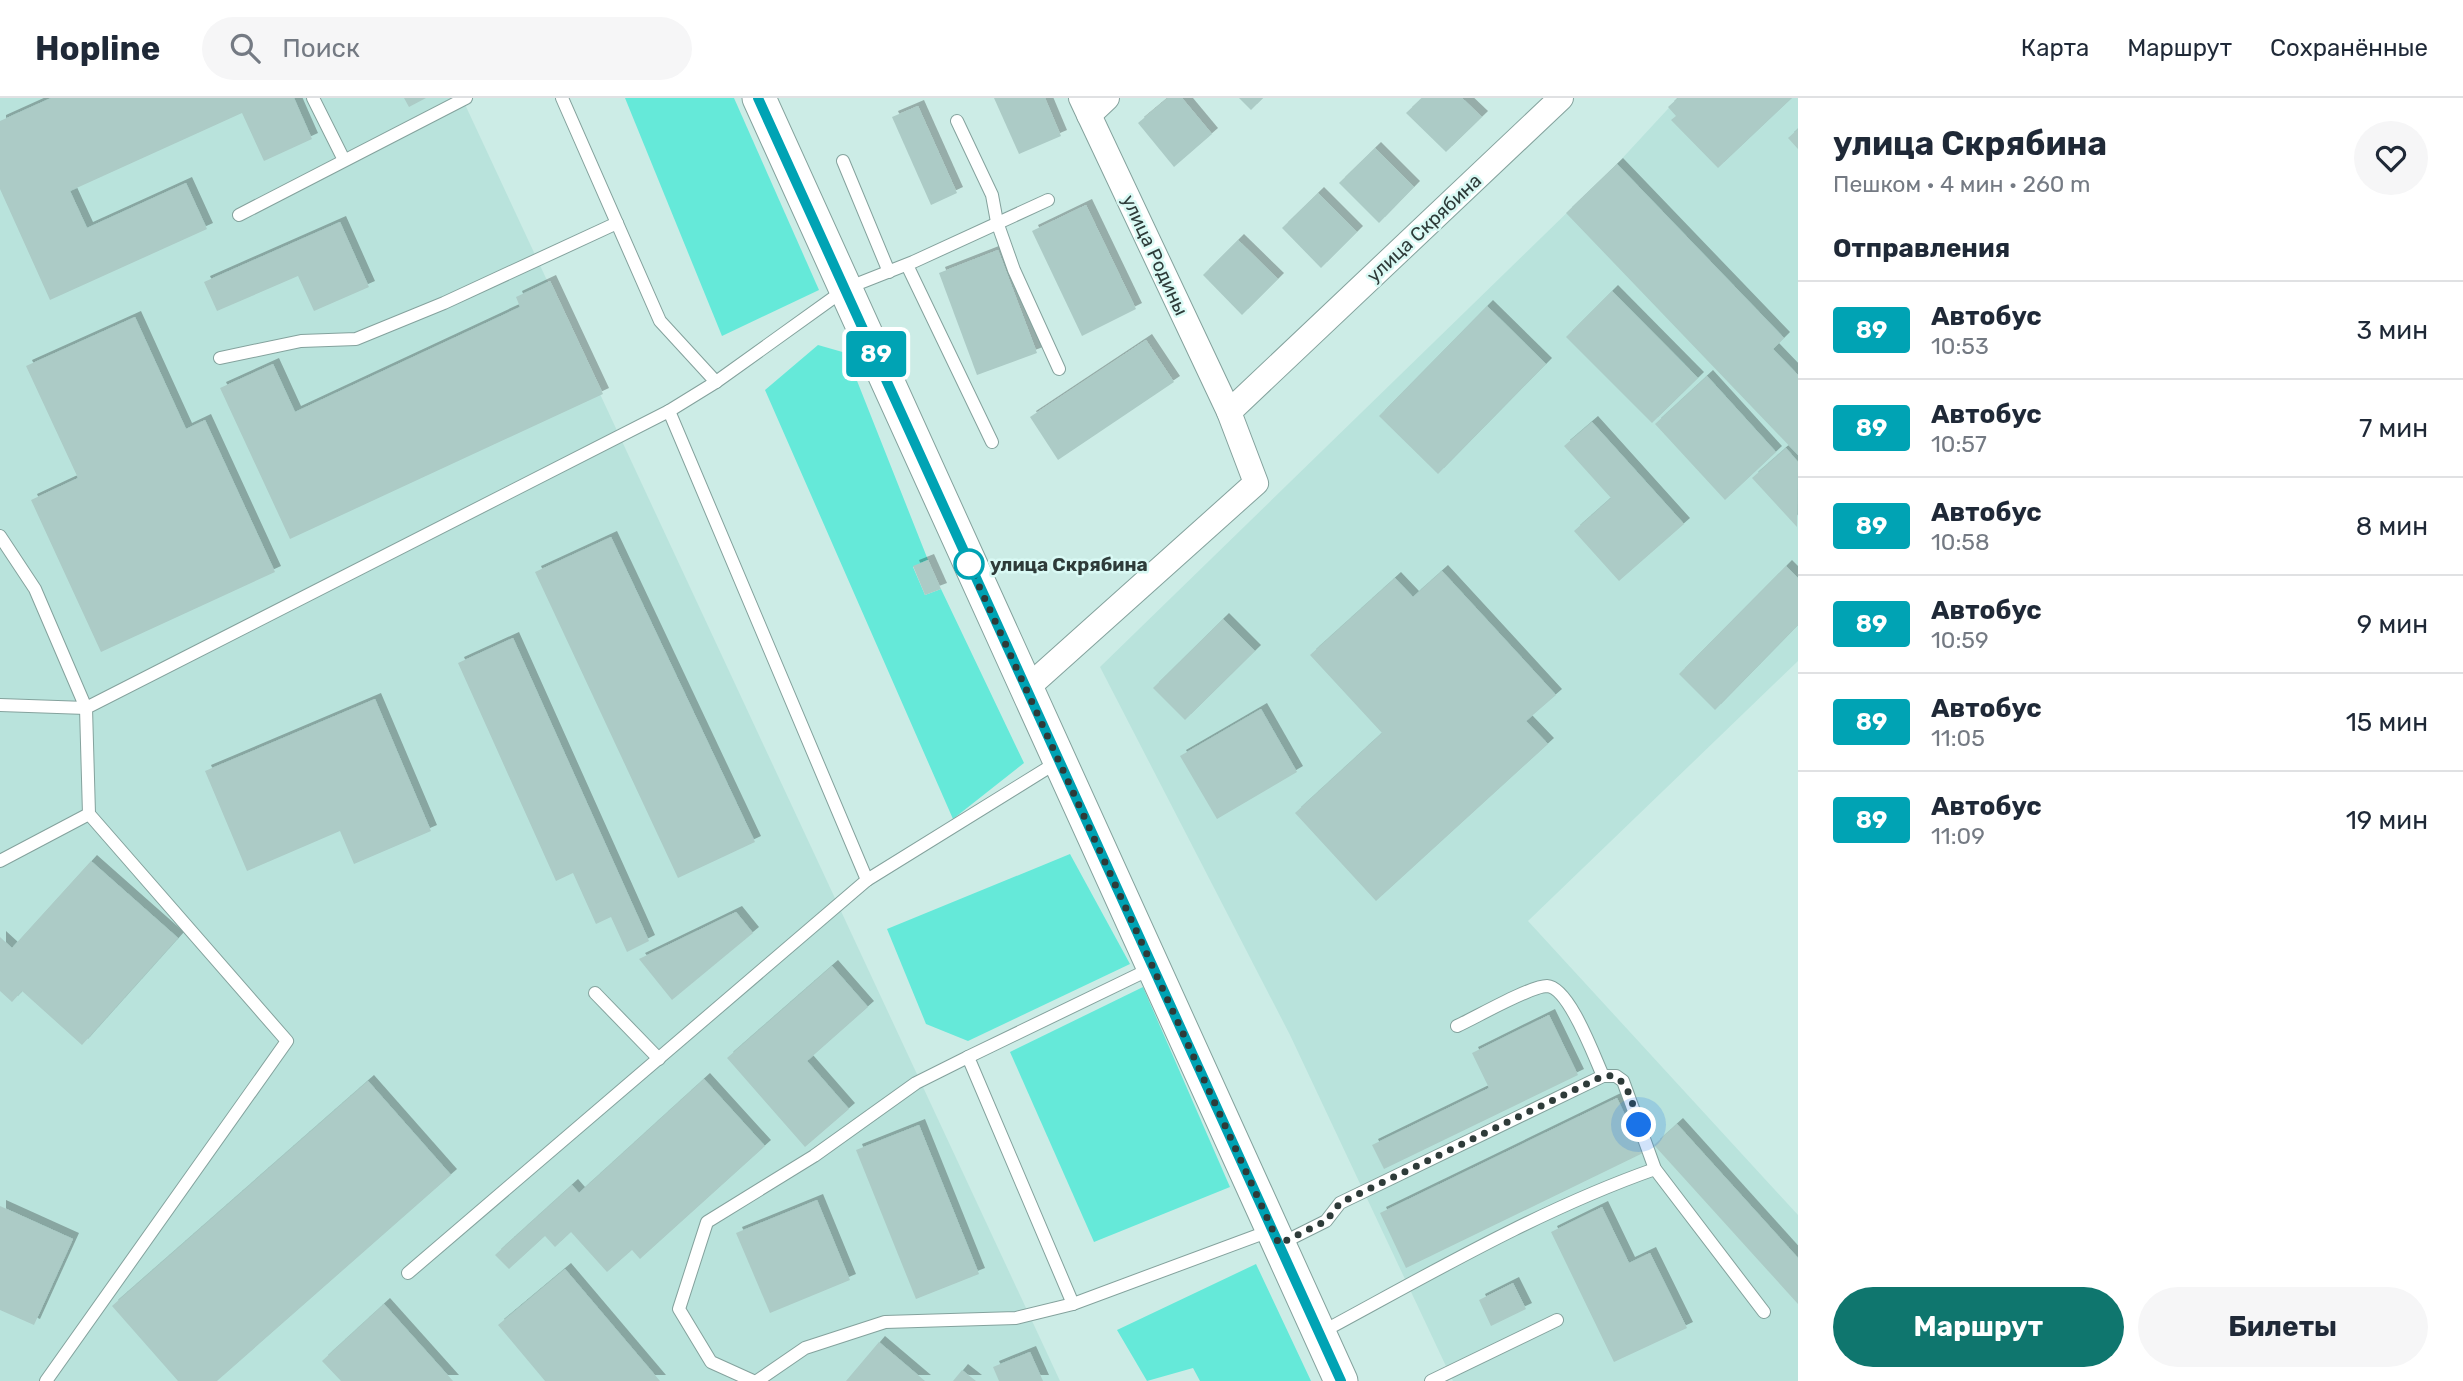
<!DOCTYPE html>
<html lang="ru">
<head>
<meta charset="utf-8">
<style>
  :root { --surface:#fff; --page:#f6f6f7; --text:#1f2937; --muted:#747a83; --line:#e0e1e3; --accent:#0f766e }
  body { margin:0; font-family:Rubik,sans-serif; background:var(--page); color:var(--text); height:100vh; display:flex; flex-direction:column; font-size:26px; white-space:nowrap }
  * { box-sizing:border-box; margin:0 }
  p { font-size:23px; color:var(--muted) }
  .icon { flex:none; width:38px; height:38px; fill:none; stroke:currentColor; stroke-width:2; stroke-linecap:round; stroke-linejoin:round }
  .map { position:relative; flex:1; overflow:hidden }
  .details { display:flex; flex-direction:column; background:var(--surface); width:665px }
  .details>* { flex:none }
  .badge { padding:0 14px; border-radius:5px; font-size:24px; line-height:46px }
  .you { position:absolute; width:35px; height:35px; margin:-18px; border:5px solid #fff; border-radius:50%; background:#1a73e8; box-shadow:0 0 0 10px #1a73e833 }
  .map>.badge { position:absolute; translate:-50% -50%; box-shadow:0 0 0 4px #fff }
  h2 { padding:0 35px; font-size:26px; line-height:63px }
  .round { display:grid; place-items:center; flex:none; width:74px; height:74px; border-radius:37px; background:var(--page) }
  .overview { display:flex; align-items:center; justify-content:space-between; height:119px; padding:0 35px }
  h1 { font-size:33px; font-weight:700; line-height:52px }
  .primary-button { display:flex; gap:14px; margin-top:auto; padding:14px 35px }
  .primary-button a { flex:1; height:80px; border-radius:42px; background:var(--accent); color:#fff; font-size:28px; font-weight:700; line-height:80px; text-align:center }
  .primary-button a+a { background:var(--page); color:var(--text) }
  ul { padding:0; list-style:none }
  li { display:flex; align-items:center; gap:21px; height:98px; padding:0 35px; border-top:2px solid var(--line) }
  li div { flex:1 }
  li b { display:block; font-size:26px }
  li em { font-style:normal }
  li .badge { min-width:77px; font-weight:700; text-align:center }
  header { display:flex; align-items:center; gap:42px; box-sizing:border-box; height:98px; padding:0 35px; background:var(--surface); border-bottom:2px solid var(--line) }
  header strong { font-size:33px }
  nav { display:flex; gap:38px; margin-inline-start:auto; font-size:24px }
  .search { width:490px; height:63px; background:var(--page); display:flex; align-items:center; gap:18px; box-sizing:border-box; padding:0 24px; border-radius:38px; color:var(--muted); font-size:26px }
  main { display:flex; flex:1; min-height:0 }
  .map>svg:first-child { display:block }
</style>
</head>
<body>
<header>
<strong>Hopline</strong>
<div class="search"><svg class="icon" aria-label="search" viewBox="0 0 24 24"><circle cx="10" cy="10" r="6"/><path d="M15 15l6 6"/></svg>Поиск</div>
<nav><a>Карта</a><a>Маршрут</a><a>Сохранённые</a></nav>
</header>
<main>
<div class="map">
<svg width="1798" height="1283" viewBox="0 0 1798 1283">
  <defs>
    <filter id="shadow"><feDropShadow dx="6" dy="-6" stdDeviation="0" flood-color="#0004"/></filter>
  </defs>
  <rect width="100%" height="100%" fill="#ccece6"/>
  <g fill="#b9e3dc">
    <polygon points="0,0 462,0 1060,1283 0,1283"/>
    <polygon points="1678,0 1798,0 1798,563 1528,823 1798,1117 1798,1283 1453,1283 1290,937 1100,569 1617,66"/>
  </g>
  <g fill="#65e9d9">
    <polygon points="625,0 734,0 819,192 722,238"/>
    <polygon points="818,247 846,255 928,462 913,469 925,497 941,491 1024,665 953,721 765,292"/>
    <polygon points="1070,756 1130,866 968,943 926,926 887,831"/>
    <polygon points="1143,889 1230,1089 1094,1144 1010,954"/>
    <polygon points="1256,1166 1311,1283 1200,1283 1193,1270 1147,1283 1117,1232"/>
  </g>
  <g fill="#accbc6" filter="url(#shadow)">
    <polygon points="51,0 294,0 312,41 264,63 242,15 70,93 87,130 186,85 207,131 50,202 0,91 0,23"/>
    <polygon points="404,0 426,0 409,9"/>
    <polygon points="994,0 1045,0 1061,38 1019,56"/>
    <polygon points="1168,0 1182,0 1212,36 1174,69 1138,25"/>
    <polygon points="1239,0 1263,0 1251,12"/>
    <polygon points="1422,0 1462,0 1482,19 1446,54 1406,15"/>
    <polygon points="1678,0 1792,0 1718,70 1671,22 1676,18 1668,9"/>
    <polygon points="918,8 957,95 931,107 892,19"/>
    <polygon points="1798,31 1798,51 1788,40"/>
    <polygon points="1375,50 1414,89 1379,125 1339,85"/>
    <polygon points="1617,66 1784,240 1773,251 1798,277 1798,357 1566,115"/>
    <polygon points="1318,95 1357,134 1321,170 1282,130"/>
    <polygon points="1086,107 1136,211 1082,238 1032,133"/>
    <polygon points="340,124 369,189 314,213 298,178 217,213 204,184"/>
    <polygon points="1238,142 1278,181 1242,217 1203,177"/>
    <polygon points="998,152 1037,255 977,277 939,175"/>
    <polygon points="550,183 603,296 290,441 220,290 273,266 295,314 520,209 516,199"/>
    <polygon points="1612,193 1698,280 1652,325 1566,239"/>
    <polygon points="1487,208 1546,266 1438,376 1379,318"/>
    <polygon points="135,219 186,331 205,322 275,474 101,554 31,402 78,380 26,268"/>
    <polygon points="1146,242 1174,284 1058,362 1030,319"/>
    <polygon points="1707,278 1776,354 1725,402 1655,326"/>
    <polygon points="1592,324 1684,426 1619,483 1574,433 1611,400 1564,348"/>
    <polygon points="1786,350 1798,364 1797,429 1752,380"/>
    <polygon points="611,439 755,744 678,780 535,474"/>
    <polygon points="928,462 941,491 925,497 913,468"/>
    <polygon points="1786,468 1798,480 1798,527 1715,612 1679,576"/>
    <polygon points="1442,473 1556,597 1526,623 1548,646 1376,803 1295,715 1382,635 1310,557 1395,480 1413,499"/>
    <polygon points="1223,521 1255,553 1185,622 1153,590"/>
    <polygon points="513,540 649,843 627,854 611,819 596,826 573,775 556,783 458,565"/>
    <polygon points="375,601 431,733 354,766 340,733 247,773 205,673"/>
    <polygon points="1261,611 1297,674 1217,721 1180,658"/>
    <polygon points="91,763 178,840 82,947 22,893 12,904 0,893 0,839 12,850"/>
    <polygon points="736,814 753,835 672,902 639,861"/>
    <polygon points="832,868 868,909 807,963 849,1011 805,1049 727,960"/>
    <polygon points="1549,917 1578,977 1384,1071 1372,1047 1489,990 1472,955"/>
    <polygon points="704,981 765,1048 640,1161 632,1152 607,1174 571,1134 555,1149 545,1138 509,1171 495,1157 572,1087 579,1095"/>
    <polygon points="368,983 451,1077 217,1283 178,1283 112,1208"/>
    <polygon points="1617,1000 1643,1055 1406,1170 1380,1115"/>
    <polygon points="1677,1026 1798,1160 1798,1206 1654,1047"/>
    <polygon points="919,1027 979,1176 916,1201 856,1052"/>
    <polygon points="817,1102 850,1182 770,1215 736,1135"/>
    <polygon points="0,1108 73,1141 34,1227 0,1212"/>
    <polygon points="1602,1109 1629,1165 1650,1155 1687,1230 1614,1264 1551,1134"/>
    <polygon points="565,1171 660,1283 545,1283 498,1227"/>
    <polygon points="1513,1185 1526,1211 1491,1228 1479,1202"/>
    <polygon points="384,1206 453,1283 341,1283 322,1263"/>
    <polygon points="879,1244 925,1283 846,1283"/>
    <polygon points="1030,1254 1043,1283 999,1283 993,1269"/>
    <polygon points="962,1272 976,1283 953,1283"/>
  </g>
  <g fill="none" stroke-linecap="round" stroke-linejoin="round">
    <g stroke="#84a29d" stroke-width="14">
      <g id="lane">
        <polyline points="313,0 344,62"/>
        <polyline points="562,0 660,223 716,284"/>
        <polyline points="957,23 992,97 997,124 1014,172 1059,271"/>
        <polyline points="843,63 889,174"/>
        <polyline points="239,117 466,0"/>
        <polyline points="907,167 992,344"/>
        <polyline points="220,260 301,243 356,241 444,205 617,125"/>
        <polyline points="669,313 867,782"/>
        <polyline points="0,438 35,491 86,610 0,607"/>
        <polyline points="0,763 89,716"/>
        <polyline points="595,895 659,961"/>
        <polyline points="1603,978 1616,978 1623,983 1655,1071 1764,1214"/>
        <path d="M1280,1146L1326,1123L1340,1105L1603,978C1594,958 1569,889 1547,888C1530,888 1475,920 1457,928"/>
        <polyline points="408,1175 867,782 1059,663"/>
        <polyline points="1073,1206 968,959 1152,870"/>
        <path d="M1320,1235C1428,1177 1538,1112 1655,1071"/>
        <polyline points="46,1283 287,943 89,716 86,610 669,313 716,284 847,190 913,164 1048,102"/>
        <polyline points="753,1283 711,1264 679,1211 707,1124 814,1058 916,985 968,959"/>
        <polyline points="757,1283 805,1250 885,1224 1016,1220 1073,1206 1272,1132"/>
        <polyline points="1431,1283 1557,1222"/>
      </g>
    </g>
    <g stroke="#84a29d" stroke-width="26">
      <g id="street">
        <polyline points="1081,0 1229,314"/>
        <polyline points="1089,17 1107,0"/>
        <polyline points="1026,591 1256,385 1229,314 1561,0"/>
      </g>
    </g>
    <g stroke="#84a29d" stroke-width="35">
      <polyline id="secondary" points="759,0 1341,1283"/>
    </g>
    <use href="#lane" stroke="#fff" stroke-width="12"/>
    <use href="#street" stroke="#fff" stroke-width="24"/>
    <use href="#secondary" stroke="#fff" stroke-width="33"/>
  </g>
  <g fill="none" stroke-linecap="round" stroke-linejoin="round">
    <g stroke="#fff" stroke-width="16">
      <polyline id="line" points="758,0 1341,1283"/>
    </g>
    <use href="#line" stroke="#00a3b4" stroke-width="10"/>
    <path stroke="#2e3b39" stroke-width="7" stroke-dasharray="0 12.6" d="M969,466L1279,1146L1326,1123L1340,1105L1603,978C1629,974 1632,1008 1639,1027"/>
  </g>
  <circle fill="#fff" stroke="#00a3b4" stroke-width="3.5" cx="969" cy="466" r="14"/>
  <g text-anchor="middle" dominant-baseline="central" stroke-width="5" stroke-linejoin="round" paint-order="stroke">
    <g font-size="19" fill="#2e3b39" stroke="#d9f9f4">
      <text transform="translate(1424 130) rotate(-43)">улица Скрябина</text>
      <text transform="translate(1155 157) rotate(65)">улица Родины</text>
    </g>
    <g font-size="19" font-weight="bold" fill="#2e3b39" stroke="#d9f9f4" text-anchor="start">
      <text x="990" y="466">улица Скрябина</text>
    </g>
  </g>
</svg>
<div class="you" style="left:1639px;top:1027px"></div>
<b class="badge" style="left:876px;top:256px;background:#00a3b4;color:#fff">89</b>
</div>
<section class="details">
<div class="overview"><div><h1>улица Скрябина</h1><p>Пешком · 4 мин · 260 m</p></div><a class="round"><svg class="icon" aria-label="heart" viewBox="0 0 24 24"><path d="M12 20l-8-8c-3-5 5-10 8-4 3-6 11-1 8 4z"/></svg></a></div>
<h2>Отправления</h2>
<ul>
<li><span class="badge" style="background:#00a3b4;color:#fff">89</span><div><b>Автобус</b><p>10:53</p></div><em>3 мин</em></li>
<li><span class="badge" style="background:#00a3b4;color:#fff">89</span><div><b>Автобус</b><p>10:57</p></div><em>7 мин</em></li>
<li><span class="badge" style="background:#00a3b4;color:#fff">89</span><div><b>Автобус</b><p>10:58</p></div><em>8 мин</em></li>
<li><span class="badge" style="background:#00a3b4;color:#fff">89</span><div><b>Автобус</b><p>10:59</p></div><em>9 мин</em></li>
<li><span class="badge" style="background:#00a3b4;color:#fff">89</span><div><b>Автобус</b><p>11:05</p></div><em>15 мин</em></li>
<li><span class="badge" style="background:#00a3b4;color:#fff">89</span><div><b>Автобус</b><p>11:09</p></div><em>19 мин</em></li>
</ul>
<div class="primary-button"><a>Маршрут</a><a>Билеты</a></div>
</section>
</main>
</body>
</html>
